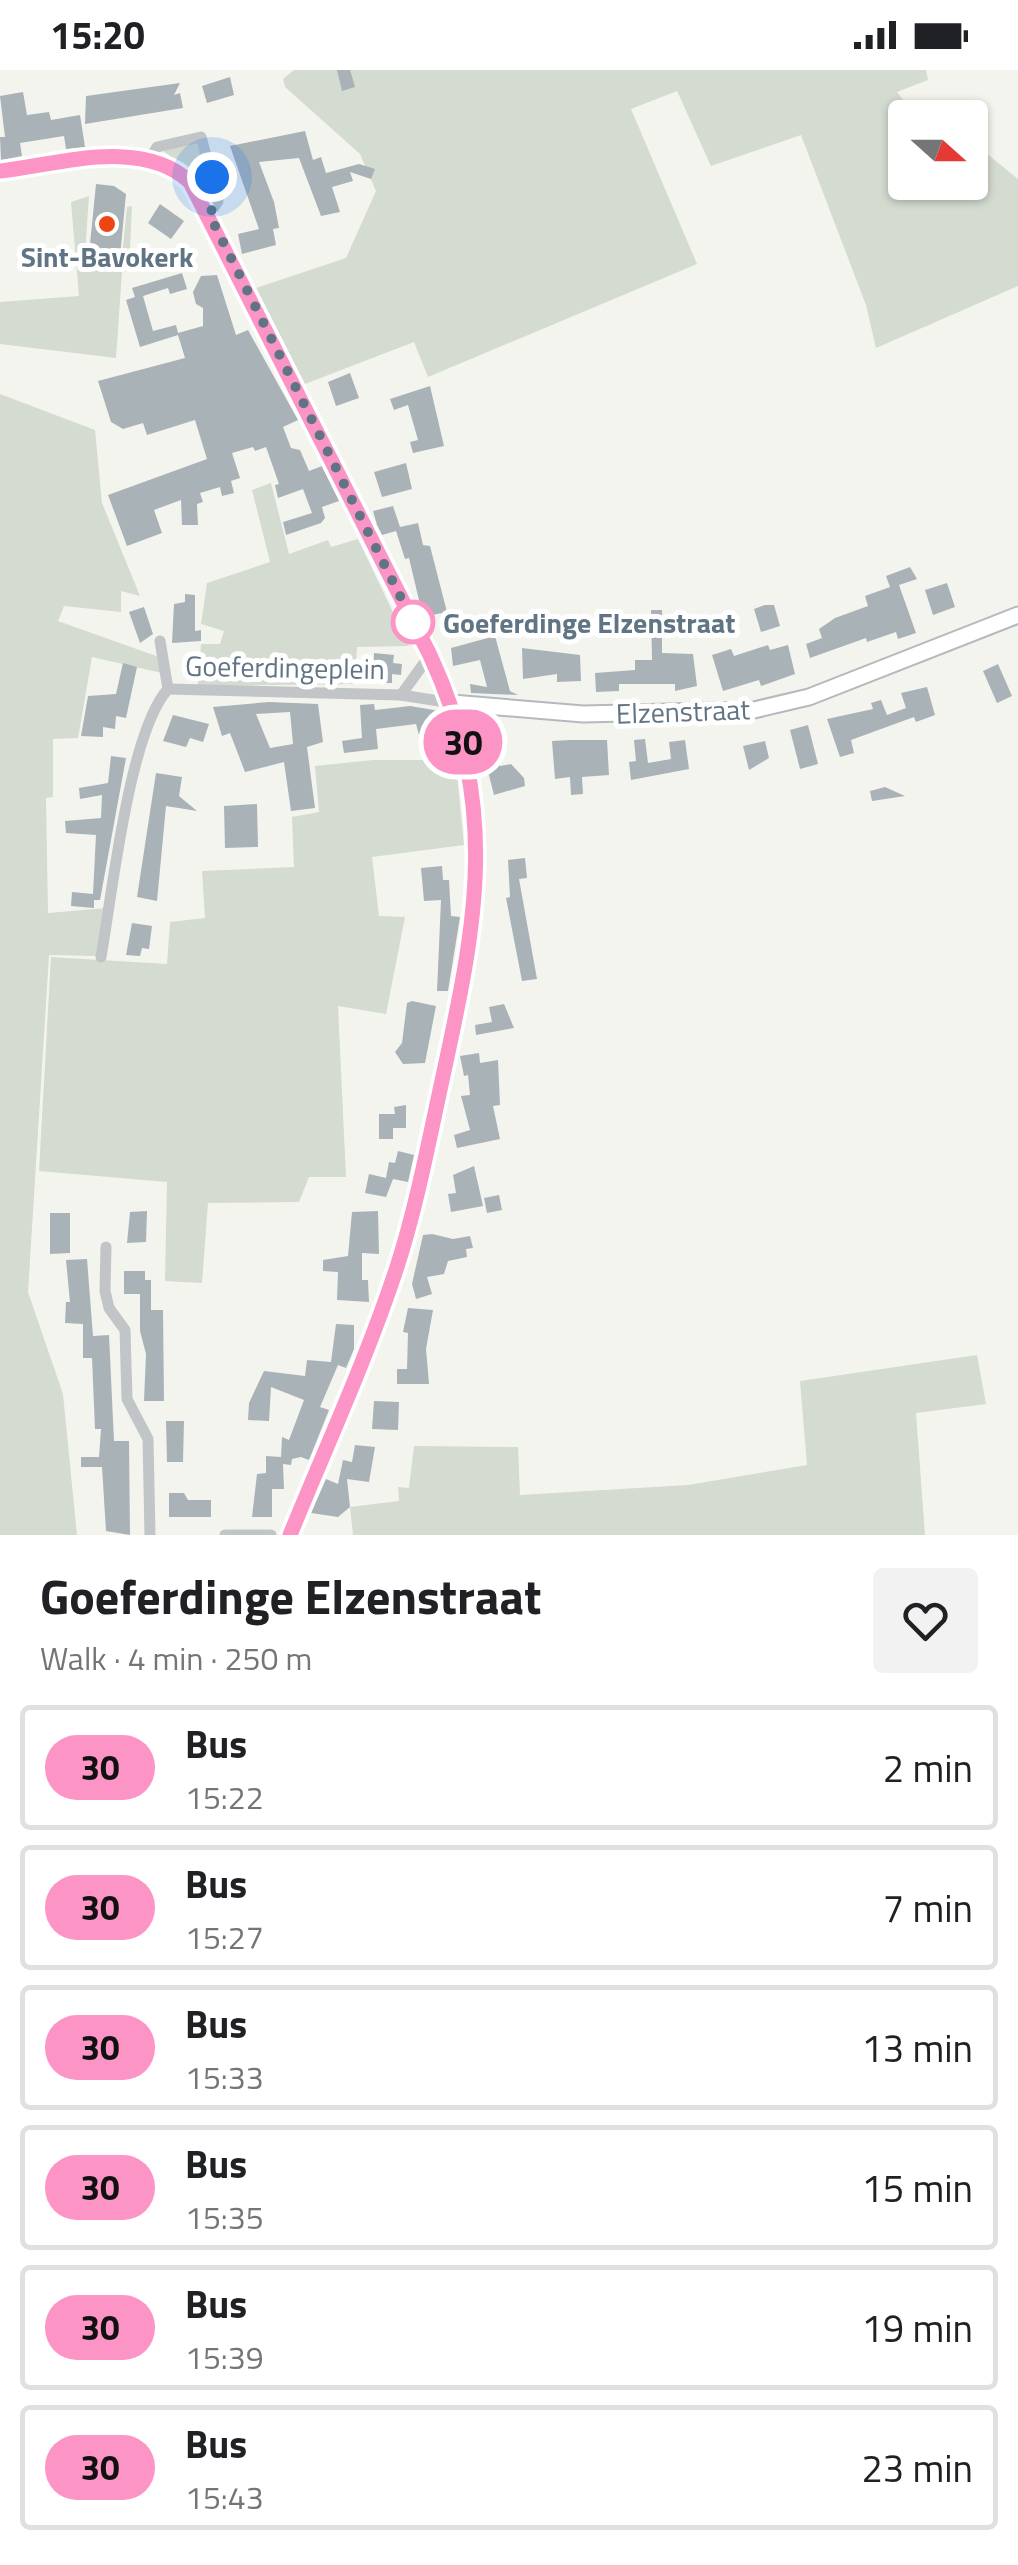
<!DOCTYPE html>
<html lang="en">
<head>
<meta charset="utf-8">
<style>
  :root { --surface:#fff; --page:#f2f2f2; --text:#202124; --muted:#757577; --line:#e0e0e0 }
  body { margin:0; font-family:"Titillium Web",sans-serif; background:var(--page); color:var(--text); height:100vh; display:flex; flex-direction:column; font-size:38px; white-space:nowrap }
  * { box-sizing:border-box; margin:0 }
  p { font-size:32px; color:var(--muted) }
  .icon { flex:none; width:55px; height:55px; fill:none; stroke:currentColor; stroke-width:2; stroke-linecap:round; stroke-linejoin:round }
  .map { position:relative; height:1465px; overflow:hidden }
  .drawer { display:flex; flex-direction:column; background:var(--surface); flex:1 }
  .drawer>* { flex:none }
  .badge { padding:0 20px; border-radius:32px; font-size:35px; line-height:65px }
  .needle { width:65px; rotate:111deg }
  .buttons { position:absolute; left:888px; top:30px; display:grid; gap:20px }
  .buttons a { display:grid; place-items:center; width:100px; height:100px; border-radius:10px; background:var(--surface); box-shadow:0 2px 8px #0004; font-size:50px }
  .you { position:absolute; width:50px; height:50px; margin:-25px; border:8px solid #fff; border-radius:50%; background:#1a73e8; box-shadow:0 0 0 15px #1a73e833 }
  .map>.badge { position:absolute; translate:-50% -50%; box-shadow:0 0 0 5px #fff }
  .round { display:grid; place-items:center; flex:none; width:105px; height:105px; border-radius:10px; background:var(--page) }
  .summary { display:flex; align-items:center; justify-content:space-between; height:170px; padding:0 40px }
  h1 { font-size:48px; font-weight:700; line-height:75px }
  ul { padding:0; list-style:none }
  li { display:flex; align-items:center; gap:30px; height:125px; margin:0 20px 15px; padding:0 20px; border:5px solid var(--line); border-radius:10px }
  li div { flex:1 }
  li b { display:block; font-size:38px }
  li em { font-style:normal }
  li .badge { min-width:110px; font-weight:700; text-align:center }
  .status { display:flex; justify-content:space-between; align-items:center; height:70px; padding:0 50px; background:var(--surface); direction:ltr }
  .status svg { height:28px; fill:currentColor }
  .map>svg:first-child { display:block }
</style>
</head>
<body>
<div class="status"><b>15:20</b><svg viewBox="0 0 49 12"><path d="M0 12V9h3v3zM5 12V6h3v6zM10 12V3h3v9zM15 12V0h3v12zM26 1h20v11H26zM47 4h2v5h-2z"/></svg></div>
<div class="map">
<svg width="1018" height="1465" viewBox="0 0 1018 1465">
  <rect width="100%" height="100%" fill="#f4f4ef"/>
  <g fill="#d4dbd0">
    <polygon points="294,0 926,0 928,10 897,22 907,35 942,47 905,48 905,112 970,112 970,70 1018,109 1018,216 876,278 866,235 801,65 711,96 677,21 631,39 697,194 428,307 414,272 305,314 256,218 346,188 376,121 360,84 285,17 283,9"/>
    <polygon points="197,73 205,102 199,106 163,81"/>
    <polygon points="89,126 84,197 121,196 127,137 132,136 129,200 122,202 116,288 0,274 0,232 79,226 71,132"/>
    <polygon points="0,324 95,360 102,433 140,526 121,521 121,542 64,536 58,551 159,587 162,603 92,587 78,668 53,669 53,727 46,728 48,843 106,838 98,886 49,885 28,1222 63,1324 77,1465 0,1465"/>
    <polygon points="271,413 289,484 328,470 331,477 358,469 409,576 357,577 355,614 198,616 201,574 220,574 224,561 201,554 207,513 270,492 252,420"/>
    <polygon points="373,690 429,690 430,699 456,695 464,775 372,787 379,846 405,847 386,944 338,936 346,1107 309,1107 299,1132 208,1133 202,1213 165,1211 167,1112 39,1101 51,887 167,894 170,852 205,848 202,801 294,797 292,747 319,742 315,696"/>
    <polygon points="977,1285 986,1334 916,1343 925,1465 353,1465 350,1437 399,1431 398,1417 409,1418 414,1376 518,1377 520,1425 688,1415 807,1395 800,1311"/>
  </g>
  <g fill="#a9b2b7" fill-rule="evenodd">
    <polygon points="337,0 350,0 355,17 342,21"/>
    <polygon points="230,7 234,25 207,33 202,16"/>
    <polygon points="180,13 174,25 180,23 183,38 85,54 86,26"/>
    <polygon points="23,22 27,45 49,42 51,50 80,45 85,77 66,79 64,66 20,73 22,86 1,90 0,67 5,67 0,26"/>
    <polygon points="305,61 313,90 321,87 326,103 359,94 375,99 371,109 350,102 353,111 332,117 340,142 321,146 299,88 259,92 274,132 279,158 273,159 276,175 242,184 238,164 259,159 230,76"/>
    <polygon points="96,114 114,116 126,124 120,186 108,190 89,184"/>
    <polygon points="160,134 184,151 171,169 148,153"/>
    <polygon points="182,203 187,219 170,224 168,218 143,226 153,261 176,255 178,263 203,256 203,238 196,234 193,222 201,206 217,205 236,265 248,260 298,350 283,357 291,378 300,380 309,401 322,396 339,431 322,437 325,448 321,453 286,465 283,452 312,443 303,419 278,428 275,415 279,414 266,377 255,381 253,377 232,383 240,408 231,411 234,423 222,426 220,417 200,423 203,432 197,434 198,455 182,455 181,430 154,440 162,463 127,476 108,425 207,389 195,350 147,365 143,353 123,359 111,352 98,311 185,288 178,265 140,277 126,230 135,227 132,218"/>
    <polygon points="350,303 359,328 336,336 328,312"/>
    <polygon points="430,316 444,376 413,383 410,372 418,370 408,335 394,340 390,329"/>
    <polygon points="406,393 412,419 382,427 374,402"/>
    <polygon points="393,436 400,457 418,453 423,475 430,476 447,542 423,547 409,488 405,489 396,461 382,465 377,455 373,441"/>
    <polygon points="910,497 917,509 899,515 916,563 898,569 896,562 867,572 866,568 810,588 806,574 822,568 819,559 835,548 868,536 865,526 890,517 886,506"/>
    <polygon points="947,513 955,537 933,545 925,520"/>
    <polygon points="185,524 195,525 195,561 201,560 201,571 172,573 174,534 185,532"/>
    <polygon points="765,535 774,535 780,556 761,562 754,539"/>
    <polygon points="144,537 153,564 140,573 129,542"/>
    <polygon points="651,540 662,540 662,583 693,584 697,616 675,621 675,614 619,614 619,621 596,622 595,603 635,600 635,590 652,590"/>
    <polygon points="495,566 510,621 518,625 471,623 470,614 487,617 480,590 453,596 451,578"/>
    <polygon points="768,575 770,580 788,575 795,604 761,616 759,610 723,621 712,585 731,579 734,586"/>
    <polygon points="522,578 580,585 581,611 557,612 557,604 523,609"/>
    <polygon points="374,583 394,585 393,593 402,594 401,605 392,604 392,613 373,613"/>
    <polygon points="123,593 137,597 126,648 116,646 115,659 103,657 103,667 81,666 88,626 116,624"/>
    <polygon points="998,594 1012,626 997,633 983,601"/>
    <polygon points="927,617 935,645 916,652 914,647 851,670 854,683 840,687 827,649 873,639 871,633 881,630 887,645 906,638 901,623"/>
    <path d="M269,632L318,634L323,672L307,677L315,738L291,741L284,692L245,702L230,663L222,666L213,637ZM290,642L293,674L270,678L256,644Z"/>
    <polygon points="374,634 375,640 410,636 440,641 450,678 434,680 432,664 419,665 416,654 376,659 378,679 344,683 342,671 362,668 360,635"/>
    <polygon points="173,645 209,654 203,672 190,668 186,677 163,671"/>
    <polygon points="473,646 487,647 500,696 511,694 524,708 525,716 494,725 485,690 478,690"/>
    <polygon points="808,655 818,694 800,699 790,660"/>
    <polygon points="645,669 648,693 671,689 669,672 685,670 689,699 631,710 629,692 636,691 634,670"/>
    <polygon points="570,670 607,670 609,705 582,707 583,724 571,725 570,707 555,709 552,671"/>
    <polygon points="765,671 769,688 749,700 743,676"/>
    <polygon points="111,686 126,688 100,830 94,830 94,838 71,836 72,822 93,824 96,765 66,763 65,751 101,748 102,725 80,729 79,718 108,713"/>
    <polygon points="156,703 182,707 179,726 197,741 166,736 157,831 137,827"/>
    <polygon points="885,717 905,726 872,731 870,721"/>
    <polygon points="257,734 258,777 225,778 224,736"/>
    <polygon points="525,788 527,808 519,809 537,909 522,911 506,828 510,827 508,790"/>
    <polygon points="442,796 443,810 449,810 451,846 460,847 448,921 437,921 441,830 424,831 421,798"/>
    <polygon points="132,853 152,856 149,879 142,878 140,886 126,885"/>
    <polygon points="412,931 436,936 425,993 403,994 395,982 402,973 407,933"/>
    <polygon points="504,934 514,958 476,965 475,955 492,952 489,937"/>
    <polygon points="479,983 480,993 498,990 500,1035 493,1036 500,1069 457,1078 454,1065 470,1060 461,1026 470,1025 468,1005 464,1006 460,986"/>
    <polygon points="406,1035 406,1058 393,1058 393,1069 379,1069 379,1044 395,1044 394,1037"/>
    <polygon points="398,1081 414,1085 408,1112 393,1109 386,1127 365,1123 369,1104 386,1108 389,1092 395,1093"/>
    <polygon points="474,1096 483,1136 451,1142 448,1124 456,1123 453,1105"/>
    <polygon points="499,1125 502,1140 487,1143 484,1128"/>
    <polygon points="147,1141 146,1172 127,1173 130,1142"/>
    <polygon points="378,1141 379,1184 362,1183 362,1210 368,1210 369,1232 337,1230 338,1202 323,1201 323,1190 348,1186 352,1142"/>
    <polygon points="50,1143 70,1143 70,1183 50,1184"/>
    <polygon points="432,1164 453,1169 470,1166 473,1178 466,1179 467,1187 448,1191 444,1204 427,1207 432,1224 416,1229 412,1214 423,1165"/>
    <polygon points="87,1189 93,1266 109,1265 114,1371 129,1371 130,1465 106,1461 102,1397 81,1397 81,1387 99,1387 101,1359 95,1359 92,1288 83,1288 83,1254 65,1253 66,1232 70,1232 66,1190"/>
    <polygon points="124,1201 145,1201 145,1210 151,1210 151,1240 163,1240 164,1331 144,1331 146,1284 140,1261 140,1224 124,1224"/>
    <polygon points="408,1238 433,1240 426,1279 429,1314 397,1314 397,1299 407,1299 408,1263 403,1262"/>
    <polygon points="336,1254 354,1255 354,1279 346,1298 338,1295 320,1337 329,1340 309,1390 301,1387 292,1389 291,1395 283,1394 284,1419 272,1419 272,1447 252,1447 257,1404 266,1403 266,1386 281,1387 282,1367 289,1370 304,1330 271,1317 269,1351 248,1350 249,1333 264,1301 305,1306 307,1290 331,1292"/>
    <polygon points="374,1331 399,1332 398,1360 372,1359"/>
    <polygon points="166,1351 184,1351 183,1392 167,1392"/>
    <polygon points="355,1375 375,1377 369,1412 347,1409 350,1437 338,1447 311,1443 326,1409 338,1414 343,1390 352,1392"/>
    <polygon points="169,1423 184,1423 188,1430 211,1430 211,1447 169,1447"/>
  </g>
  <g fill="none" stroke-linecap="round" stroke-linejoin="round">
    <g stroke="#b3b9bd" stroke-width="19">
      <g id="secondary">
        <path d="M0,101C60,94 142,67 190,112L430,585C500,737 477,851 442,1006C428,1070 417,1135 397,1198C367,1288 326,1377 290,1465"/>
        <polyline points="452,633 583,644 754,640 809,627 1018,545"/>
      </g>
    </g>
    <g stroke="#c1c5c8" stroke-width="11">
      <polyline points="151,87 157,77 201,67 218,131 209,145"/>
      <polyline points="168,619 401,625 452,633"/>
      <polyline points="401,625 430,585"/>
      <path d="M101,887C112,825 129,662 168,619L160,571"/>
      <polyline points="106,1177 105,1221 109,1238 125,1260 127,1329 148,1369 150,1465"/>
      <polyline points="225,1465 271,1465"/>
    </g>
    <use href="#secondary" stroke="#fff" stroke-width="15"/>
  </g>
  <g fill="none" stroke-linecap="round" stroke-linejoin="round">
    <g stroke="#fff" stroke-width="22">
      <path id="line" d="M0,101C60,94 142,67 190,112L430,585C500,737 477,850 443,1006C429,1070 417,1135 397,1197C367,1288 326,1377 290,1465"/>
    </g>
    <use href="#line" stroke="#fc95c5" stroke-width="15"/>
    <polyline stroke="#607483" stroke-width="10" stroke-dasharray="0 18" points="212,107 218,131 209,144 413,552"/>
  </g>
  <circle fill="#f04413" stroke="#fff" stroke-width="4" cx="107" cy="154" r="10"/>
  <circle fill="#fff" stroke="#fc95c5" stroke-width="5" cx="413" cy="552" r="20"/>
  <g text-anchor="middle" dominant-baseline="central" stroke-width="10" stroke-linejoin="round" paint-order="stroke">
    <g font-size="28" font-weight="bold" fill="#607483" stroke="#fff">
      <text x="107" y="186">Sint-Bavokerk</text>
    </g>
    <g font-size="28" font-weight="bold" fill="#607483" stroke="#fff" text-anchor="start">
      <text x="443" y="552">Goeferdinge Elzenstraat</text>
    </g>
    <g font-size="28" fill="#607483" stroke="#fff">
      <text transform="translate(285 597) rotate(1)">Goeferdingeplein</text>
      <text transform="translate(683 641) rotate(-2)">Elzenstraat</text>
    </g>
  </g>
</svg>
<div class="buttons">
<a><svg class="needle" viewBox="-14 -14 28 28"><path d="M0-13l5 13h-10z" fill="#e53935"/><path d="M0 13l5-13h-10z" fill="#757577"/></svg></a>
</div>
<div class="you" style="left:212px;top:107px"></div>
<b class="badge" style="left:463px;top:672px;background:#fc95c5;color:#111">30</b>
</div>
<section class="drawer">
<div class="summary"><div><h1>Goeferdinge Elzenstraat</h1><p>Walk · 4 min · 250 m</p></div><a class="round"><svg class="icon" aria-label="heart" viewBox="0 0 24 24"><path d="M12 20l-8-8c-3-5 5-10 8-4 3-6 11-1 8 4z"/></svg></a></div>
<ul>
<li><span class="badge" style="background:#fc95c5;color:#111">30</span><div><b>Bus</b><p>15:22</p></div><em>2 min</em></li>
<li><span class="badge" style="background:#fc95c5;color:#111">30</span><div><b>Bus</b><p>15:27</p></div><em>7 min</em></li>
<li><span class="badge" style="background:#fc95c5;color:#111">30</span><div><b>Bus</b><p>15:33</p></div><em>13 min</em></li>
<li><span class="badge" style="background:#fc95c5;color:#111">30</span><div><b>Bus</b><p>15:35</p></div><em>15 min</em></li>
<li><span class="badge" style="background:#fc95c5;color:#111">30</span><div><b>Bus</b><p>15:39</p></div><em>19 min</em></li>
<li><span class="badge" style="background:#fc95c5;color:#111">30</span><div><b>Bus</b><p>15:43</p></div><em>23 min</em></li>
</ul>
</section>
</body>
</html>
